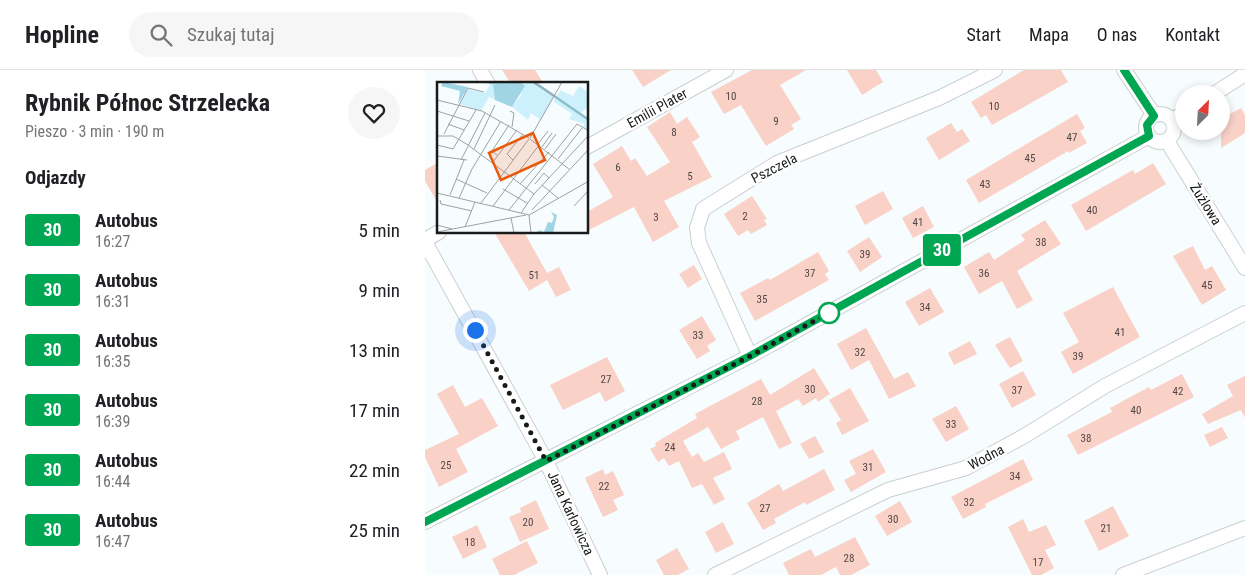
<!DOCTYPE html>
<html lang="pl">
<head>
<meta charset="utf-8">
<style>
  :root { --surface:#fff; --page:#f6f6f6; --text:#202124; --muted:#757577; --line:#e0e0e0 }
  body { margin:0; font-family:"Roboto Condensed",sans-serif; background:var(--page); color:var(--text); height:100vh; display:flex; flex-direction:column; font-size:19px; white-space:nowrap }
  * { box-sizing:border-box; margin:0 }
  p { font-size:16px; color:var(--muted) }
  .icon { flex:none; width:28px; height:28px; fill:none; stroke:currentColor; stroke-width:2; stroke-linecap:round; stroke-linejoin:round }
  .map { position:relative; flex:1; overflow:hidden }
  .sheet { display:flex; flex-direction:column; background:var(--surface); width:425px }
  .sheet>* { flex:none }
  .badge { padding:0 10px; border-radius:4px; font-size:18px; line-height:32px }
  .needle { width:32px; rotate:24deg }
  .fabs { position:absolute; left:750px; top:15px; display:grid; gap:10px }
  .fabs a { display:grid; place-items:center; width:55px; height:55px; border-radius:50%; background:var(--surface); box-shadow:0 2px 8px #0003; font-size:25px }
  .you { position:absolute; width:25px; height:25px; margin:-12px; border:4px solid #fff; border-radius:50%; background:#1a73e8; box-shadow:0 0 0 8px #1a73e833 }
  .map>.badge { position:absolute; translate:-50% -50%; box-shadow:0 0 0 2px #fff }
  h2 { padding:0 25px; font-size:19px; line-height:45px }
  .round { display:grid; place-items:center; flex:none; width:52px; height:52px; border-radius:26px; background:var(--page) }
  .overview { display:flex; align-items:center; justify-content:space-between; height:85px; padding:0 25px }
  h1 { font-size:24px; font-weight:700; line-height:38px }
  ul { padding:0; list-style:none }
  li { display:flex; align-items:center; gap:15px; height:60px; padding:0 25px }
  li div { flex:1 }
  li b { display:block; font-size:19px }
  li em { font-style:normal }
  li .badge { min-width:55px; font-weight:700; text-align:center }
  header { display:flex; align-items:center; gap:30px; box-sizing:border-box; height:70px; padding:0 25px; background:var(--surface); border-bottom:1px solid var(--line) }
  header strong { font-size:24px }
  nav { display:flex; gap:28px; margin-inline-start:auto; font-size:18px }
  .search { width:350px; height:45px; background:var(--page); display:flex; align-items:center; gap:12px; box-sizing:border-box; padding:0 18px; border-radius:28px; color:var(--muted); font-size:19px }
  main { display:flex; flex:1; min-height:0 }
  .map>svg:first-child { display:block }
</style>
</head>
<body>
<header>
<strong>Hopline</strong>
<div class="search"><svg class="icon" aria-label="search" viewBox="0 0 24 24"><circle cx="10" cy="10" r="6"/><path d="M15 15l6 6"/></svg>Szukaj tutaj</div>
<nav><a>Start</a><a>Mapa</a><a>O nas</a><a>Kontakt</a></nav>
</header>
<main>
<section class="sheet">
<div class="overview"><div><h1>Rybnik Północ Strzelecka</h1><p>Pieszo · 3 min · 190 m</p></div><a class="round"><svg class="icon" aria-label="heart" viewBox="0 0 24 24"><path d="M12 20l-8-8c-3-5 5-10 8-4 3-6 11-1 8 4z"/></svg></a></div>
<h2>Odjazdy</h2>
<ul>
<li><span class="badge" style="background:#00a651;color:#fff">30</span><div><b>Autobus</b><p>16:27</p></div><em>5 min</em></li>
<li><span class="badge" style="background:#00a651;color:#fff">30</span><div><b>Autobus</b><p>16:31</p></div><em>9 min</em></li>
<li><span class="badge" style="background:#00a651;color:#fff">30</span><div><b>Autobus</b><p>16:35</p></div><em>13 min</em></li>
<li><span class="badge" style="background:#00a651;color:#fff">30</span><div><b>Autobus</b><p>16:39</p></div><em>17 min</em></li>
<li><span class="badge" style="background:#00a651;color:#fff">30</span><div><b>Autobus</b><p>16:44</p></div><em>22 min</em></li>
<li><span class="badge" style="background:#00a651;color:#fff">30</span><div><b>Autobus</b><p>16:47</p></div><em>25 min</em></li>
</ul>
</section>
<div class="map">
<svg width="820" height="505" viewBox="0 0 820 505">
  <rect width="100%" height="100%" fill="#f7fcfe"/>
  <g fill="#f9d1c7">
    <polygon points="77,0 110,0 119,14 86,14"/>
    <polygon points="207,0 246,0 218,17"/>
    <polygon points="327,0 381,0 355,15 376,49 366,55 369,59 341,76 316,35 299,44 286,22"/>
    <polygon points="422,0 451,0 458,12 437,25"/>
    <polygon points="599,0 636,0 643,12 567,55 561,45 556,48 546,32"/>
    <polygon points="816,38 820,45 820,63 796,78 796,49"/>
    <polygon points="245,42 252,54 262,47 275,67 267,72 287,107 239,131 254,157 228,172 209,137 162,161 162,142 188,127 168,94 197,76 206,91 210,88 222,106 245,92 222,57"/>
    <polygon points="652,44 660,58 655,61 662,73 644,83 643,81 554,133 541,110"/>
    <polygon points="526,53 532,62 537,59 545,71 514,90 501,68"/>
    <polygon points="14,92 14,135 0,111 0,100"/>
    <polygon points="728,93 741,114 661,161 646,135 708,100 710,104"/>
    <polygon points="458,121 468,139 440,155 430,136"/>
    <polygon points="327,126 342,149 339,150 342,155 326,164 323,160 313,166 299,144"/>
    <polygon points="498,136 509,157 488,168 477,148"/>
    <polygon points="620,150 636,174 592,201 608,230 592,239 577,211 554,224 539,197 564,182 569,190 600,170 596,165"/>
    <polygon points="69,162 99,162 122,203 134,197 146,220 131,227 122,210 104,221"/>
    <polygon points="444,167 457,187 435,202 422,181"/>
    <polygon points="768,176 780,200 787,196 801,220 777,235 748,186"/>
    <polygon points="393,182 404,201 400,204 404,210 330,251 315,223 343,208 345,210"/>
    <polygon points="269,195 277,209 263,218 254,204"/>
    <polygon points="688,217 715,267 648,304 636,282 654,272 638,243"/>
    <polygon points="505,218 519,242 494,256 480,232"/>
    <polygon points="277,246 291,270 282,276 285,281 272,289 254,260"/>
    <polygon points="441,258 469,309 483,302 491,316 464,329 444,290 426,300 412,274"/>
    <polygon points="585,267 598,291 585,298 570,275"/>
    <polygon points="545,271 552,284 529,295 523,283"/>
    <polygon points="182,287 200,321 180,332 175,322 138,340 125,315"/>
    <polygon points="389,298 405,324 393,332 391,328 378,336 373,329 351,341 367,373 354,379 338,347 311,361 315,369 296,379 283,357 258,371 267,387 273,383 279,392 299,382 307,399 288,408 300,429 289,435 277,414 267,418 254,391 244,396 239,388 233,392 225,379 231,376 230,373 272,348 270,344 336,309 345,325"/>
    <polygon points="598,301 611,325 587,338 574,314"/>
    <polygon points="757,304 769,327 653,385 642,365 687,342 685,338 724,317 726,320"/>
    <polygon points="820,306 820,348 816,340 783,354 777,344 808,326 802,315"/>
    <polygon points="28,315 40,337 57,328 73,356 31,379 43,402 14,417 0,387 0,380 34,364 12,324"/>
    <polygon points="425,318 444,351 417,365 411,353 416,350 404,330"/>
    <polygon points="531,336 544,359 521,372 507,349"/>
    <polygon points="797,357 803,368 785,377 779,365"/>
    <polygon points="390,366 399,382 384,389 375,374"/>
    <polygon points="448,379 461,402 426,422 419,410 431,404 424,391"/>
    <polygon points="598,389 608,410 560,434 561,437 538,449 526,427"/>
    <polygon points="178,399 180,405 188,401 199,425 188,430 193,440 178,447 160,408"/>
    <polygon points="399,399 410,420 381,435 380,432 349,449 351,453 338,460 322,433 354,414 358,421"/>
    <polygon points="111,430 124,459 95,472 84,447 96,442 95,438"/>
    <polygon points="475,431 487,452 462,466 450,446"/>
    <polygon points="688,436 704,466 674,481 659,451"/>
    <polygon points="598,449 604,462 621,455 631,475 620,480 629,498 616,505 607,505 583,457"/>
    <polygon points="298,452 309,474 291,483 280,462"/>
    <polygon points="52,455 62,477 38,489 27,467"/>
    <polygon points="430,467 445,495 426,505 415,505 411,497 396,505 364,505 358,493 386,479 390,487"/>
    <polygon points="102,471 113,493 89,505 75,505 67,489"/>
    <polygon points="252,478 264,499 253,505 239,505 231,490"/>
  </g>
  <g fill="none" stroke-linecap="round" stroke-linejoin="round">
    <g stroke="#cacfd0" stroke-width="16">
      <g id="minor">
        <polyline points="55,0 63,14"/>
        <polyline points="699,0 729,45"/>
        <polyline points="789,24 820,4"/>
        <circle cx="735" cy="58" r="14"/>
        <polyline points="747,50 759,43"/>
        <polyline points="742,71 820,198"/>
        <polyline points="162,77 301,0"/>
        <polyline points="0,170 14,162"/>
        <polyline points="0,172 121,391 175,505"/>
        <polyline points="325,286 274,173 272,158 278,139 352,93 514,28 570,0"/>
        <polyline points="0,452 325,286 724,66"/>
        <polyline points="290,505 463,420 541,398 601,365 680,316 820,243"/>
        <polyline points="698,505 820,458"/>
      </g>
    </g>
    <use href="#minor" stroke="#fff" stroke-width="14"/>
  </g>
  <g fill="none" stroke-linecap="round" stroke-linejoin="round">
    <g stroke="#fff" stroke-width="11">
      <polyline id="line" points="0,452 325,286 724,66 722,55 729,46 699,0"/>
    </g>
    <use href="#line" stroke="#00a651" stroke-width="8"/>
    <polyline stroke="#191b1b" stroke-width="5" stroke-dasharray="0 9" points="50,260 121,391 325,286 411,239 404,243"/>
  </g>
  <circle fill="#fff" stroke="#00a651" stroke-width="2.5" cx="404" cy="243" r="10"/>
  <g text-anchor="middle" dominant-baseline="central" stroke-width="5" stroke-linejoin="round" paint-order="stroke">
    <g font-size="11" fill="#514846">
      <text x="306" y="26">10</text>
      <text x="569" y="36">10</text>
      <text x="351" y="51">9</text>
      <text x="249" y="62">8</text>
      <text x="647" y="67">47</text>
      <text x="605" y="88">45</text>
      <text x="193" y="97">6</text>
      <text x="265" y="106">5</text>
      <text x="560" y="114">43</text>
      <text x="667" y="140">40</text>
      <text x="320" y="146">2</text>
      <text x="231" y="147">3</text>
      <text x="493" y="152">41</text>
      <text x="616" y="172">38</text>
      <text x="440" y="184">39</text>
      <text x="385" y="203">37</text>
      <text x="559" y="203">36</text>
      <text x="109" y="205">51</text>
      <text x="782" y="215">45</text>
      <text x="337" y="229">35</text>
      <text x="500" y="237">34</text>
      <text x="695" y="262">41</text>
      <text x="273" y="265">33</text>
      <text x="435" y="282">32</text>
      <text x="653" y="286">39</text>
      <text x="181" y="309">27</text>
      <text x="385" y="319">30</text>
      <text x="592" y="320">37</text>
      <text x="753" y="321">42</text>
      <text x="332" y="331">28</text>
      <text x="711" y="340">40</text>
      <text x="526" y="354">33</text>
      <text x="661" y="368">38</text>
      <text x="245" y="377">24</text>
      <text x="21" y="395">25</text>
      <text x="443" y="397">31</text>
      <text x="590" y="406">34</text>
      <text x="179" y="416">22</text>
      <text x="544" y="432">32</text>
      <text x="340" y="438">27</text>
      <text x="468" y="449">30</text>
      <text x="103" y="452">20</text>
      <text x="681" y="458">21</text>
      <text x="45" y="472">18</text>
      <text x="424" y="488">28</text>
      <text x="613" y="492">17</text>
    </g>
    <g font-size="14" fill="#191b1b" stroke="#fff">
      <text transform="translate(232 38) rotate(-29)">Emilii Plater</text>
      <text transform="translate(349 98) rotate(-27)">Pszczela</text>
      <text transform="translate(781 134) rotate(58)">Żużlowa</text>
      <text transform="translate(561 387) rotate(-28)">Wodna</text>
      <text transform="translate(146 443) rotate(65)">Jana Karłowicza</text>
    </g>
  </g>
  <g transform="translate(12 12)">
    <rect width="151" height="151" fill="#f7fcfe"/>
    <path d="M83,0H94L117,15L104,38L94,31L91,38L75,25L84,14L86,2ZM54,1L59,3L56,4L58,18L52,15L44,29L22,22L31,7L48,11ZM142,4L151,10V25L144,31L120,14L123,8L136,14ZM119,15L151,39V49L146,45L148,42L132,37L135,32L116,19Z" fill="#ccf1fc"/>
    <path d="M6,0L31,5L21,22L23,9L4,4ZM43,0H83L88,4L75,25L58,18L56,3H59ZM114,130L120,133L116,151H100L102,148L107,150L111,140L115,141L117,135Z" fill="#9fd5e4"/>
    <path fill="none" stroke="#89becd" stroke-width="2.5" d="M97,0L152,38"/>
    <path fill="none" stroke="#9ea2a3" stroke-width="1" d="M95,0L118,15M0,18L45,29L92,56M0,29L32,39M73,29L77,31L75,45M11,42L27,48M7,52L31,6L47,10M0,54H16L31,63L97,112M93,56L125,0M93,57L132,87M101,62L111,49M0,63L16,67L39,28M105,65L115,51M37,67L58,23M108,67L119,52M60,73L55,69L72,43M0,74L30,78M121,77L145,46M24,78L48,31M76,78L70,72L86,52M56,80L80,48M19,97L50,111M83,102L112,70M98,102L107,91L112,96M105,103L121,116M66,107L90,121M0,111L92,133M13,113L27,78M22,116L35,87L64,39M3,118L4,122L35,129M44,121L92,57M56,124L102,63M137,124L152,108M72,128L140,42L152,49M95,128L152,67M84,131L97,112L152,53M92,133L152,99M92,133L94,151M74,136L77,151M0,143L15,147M28,145L38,120M0,150L89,133"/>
    <path fill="#e8590c" fill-opacity="0.15" stroke="#e8590c" stroke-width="2.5" d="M96,51L108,78L64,98L52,71Z"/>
    <rect width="151" height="151" fill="none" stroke="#191b1b" stroke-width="2.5"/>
  </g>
</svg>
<div class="fabs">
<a><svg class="needle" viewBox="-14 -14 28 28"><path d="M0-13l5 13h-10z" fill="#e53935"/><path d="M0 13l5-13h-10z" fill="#757577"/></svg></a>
</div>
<div class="you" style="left:50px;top:260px"></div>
<b class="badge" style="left:517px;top:180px;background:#00a651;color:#fff">30</b>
</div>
</main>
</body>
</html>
